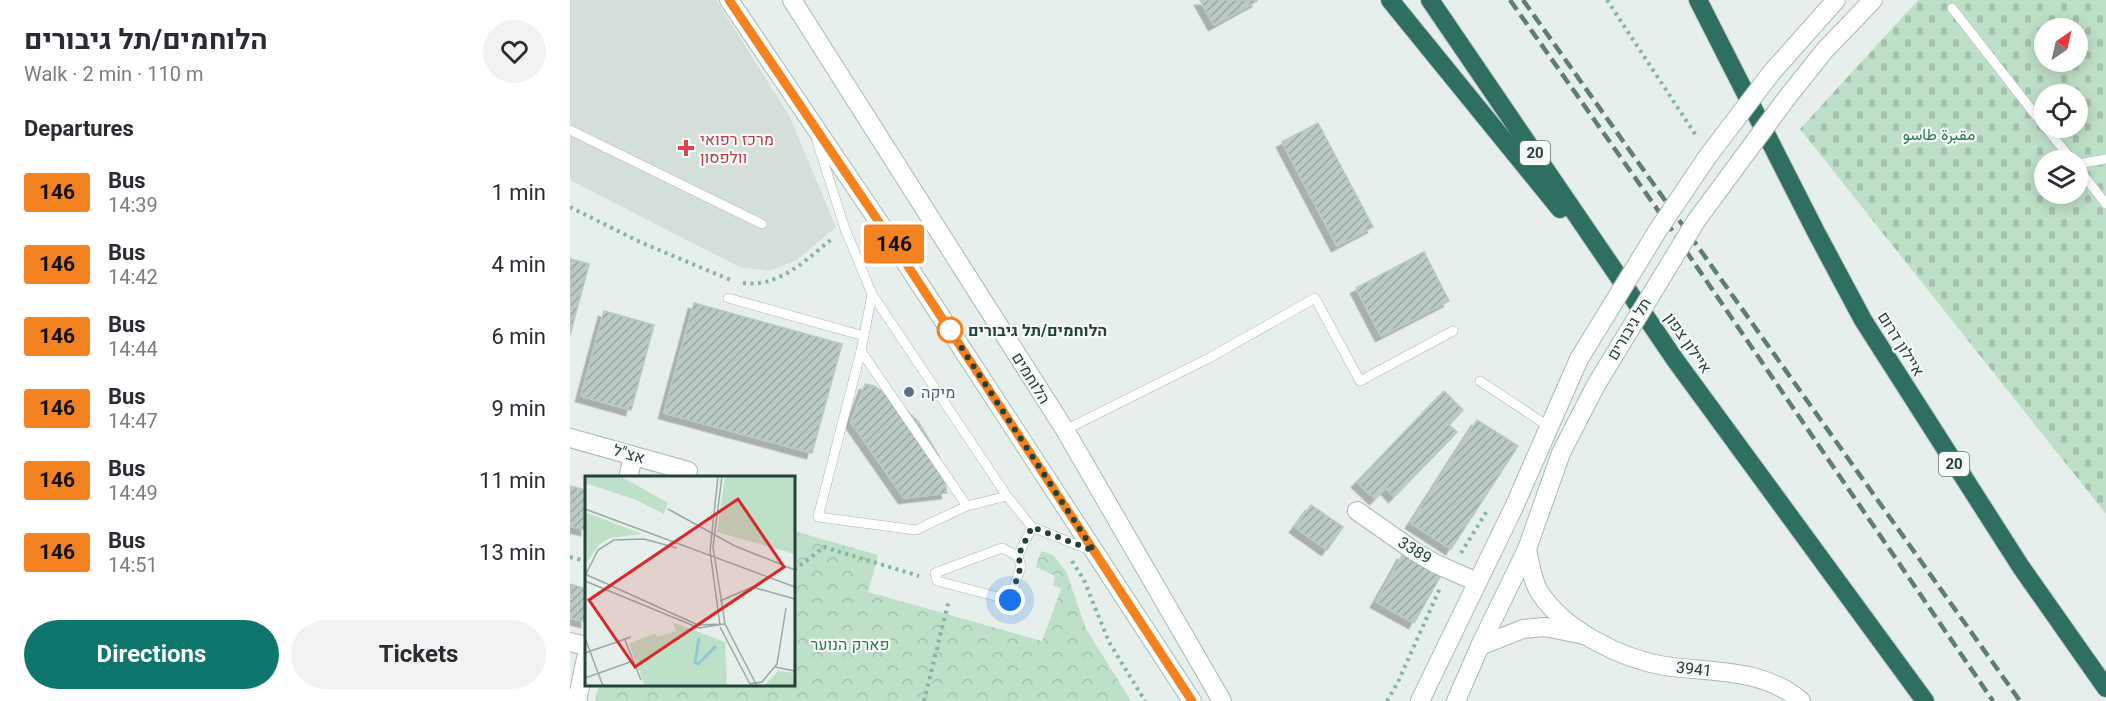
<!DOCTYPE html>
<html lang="en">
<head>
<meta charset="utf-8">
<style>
  :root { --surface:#fff; --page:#f2f2f3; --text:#2b2b33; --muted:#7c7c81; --accent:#0f766e }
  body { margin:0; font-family:Roboto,Vazirmatn,Heebo,sans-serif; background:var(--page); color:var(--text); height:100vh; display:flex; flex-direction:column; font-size:22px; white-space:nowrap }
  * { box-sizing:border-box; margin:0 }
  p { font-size:20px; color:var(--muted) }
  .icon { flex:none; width:33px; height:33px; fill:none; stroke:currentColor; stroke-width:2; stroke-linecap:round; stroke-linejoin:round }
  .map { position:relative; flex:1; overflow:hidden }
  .panel { display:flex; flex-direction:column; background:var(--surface); width:570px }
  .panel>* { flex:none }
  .badge { padding:0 12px; border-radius:4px; font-size:21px; line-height:39px }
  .needle { width:39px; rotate:34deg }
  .tools { position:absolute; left:1464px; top:18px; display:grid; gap:12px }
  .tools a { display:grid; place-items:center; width:54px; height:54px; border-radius:50%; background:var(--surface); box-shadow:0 3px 15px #0003; font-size:30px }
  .you { position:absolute; width:30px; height:30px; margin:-15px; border:4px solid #fff; border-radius:50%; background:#1a73e8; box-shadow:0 0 0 9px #1a73e833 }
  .map>.badge { position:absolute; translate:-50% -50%; box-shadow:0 0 0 3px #fff }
  h2 { padding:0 24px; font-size:22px; line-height:54px }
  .round { display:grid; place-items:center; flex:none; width:63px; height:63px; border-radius:32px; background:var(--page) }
  .head { display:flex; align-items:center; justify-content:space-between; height:102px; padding:0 24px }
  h1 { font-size:28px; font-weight:700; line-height:45px }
  .cta { display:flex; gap:12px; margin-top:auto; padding:12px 24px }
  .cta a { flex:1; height:69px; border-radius:36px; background:var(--accent); color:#fff; font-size:24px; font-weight:700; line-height:69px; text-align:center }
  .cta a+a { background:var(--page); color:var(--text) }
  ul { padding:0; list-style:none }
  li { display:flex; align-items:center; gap:18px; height:72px; padding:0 24px }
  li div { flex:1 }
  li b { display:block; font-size:22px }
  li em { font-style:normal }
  li .badge { min-width:66px; font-weight:700; text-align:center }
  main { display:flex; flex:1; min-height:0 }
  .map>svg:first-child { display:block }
</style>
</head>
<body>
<main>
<section class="panel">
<div class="head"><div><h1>הלוחמים/תל גיבורים</h1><p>Walk · 2 min · 110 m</p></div><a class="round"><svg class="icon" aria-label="heart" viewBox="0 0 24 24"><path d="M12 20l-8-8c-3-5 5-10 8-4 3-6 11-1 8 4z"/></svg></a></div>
<h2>Departures</h2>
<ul>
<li><span class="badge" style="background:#f58220;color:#111">146</span><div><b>Bus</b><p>14:39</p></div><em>1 min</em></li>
<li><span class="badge" style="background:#f58220;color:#111">146</span><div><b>Bus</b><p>14:42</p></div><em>4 min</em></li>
<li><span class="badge" style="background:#f58220;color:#111">146</span><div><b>Bus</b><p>14:44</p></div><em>6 min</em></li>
<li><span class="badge" style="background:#f58220;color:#111">146</span><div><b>Bus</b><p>14:47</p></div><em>9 min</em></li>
<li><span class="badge" style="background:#f58220;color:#111">146</span><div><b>Bus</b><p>14:49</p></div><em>11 min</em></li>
<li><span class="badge" style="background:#f58220;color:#111">146</span><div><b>Bus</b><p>14:51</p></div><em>13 min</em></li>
</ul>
<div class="cta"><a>Directions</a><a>Tickets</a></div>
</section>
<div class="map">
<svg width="1536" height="701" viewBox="0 0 1536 701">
  <defs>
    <pattern id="cemetery-stones" width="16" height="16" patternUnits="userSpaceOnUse" patternTransform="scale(1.5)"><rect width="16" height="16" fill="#bfe0c8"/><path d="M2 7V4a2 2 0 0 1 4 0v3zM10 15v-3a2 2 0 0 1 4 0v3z" fill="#a4c1ad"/></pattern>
    <pattern id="park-crowns" width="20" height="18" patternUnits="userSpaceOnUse" patternTransform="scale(1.5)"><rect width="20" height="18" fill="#bfe0c8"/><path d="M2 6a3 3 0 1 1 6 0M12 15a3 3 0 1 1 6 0" fill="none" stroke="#a4c1ad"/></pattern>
    <pattern id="building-hatch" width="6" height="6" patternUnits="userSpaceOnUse" patternTransform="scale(1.5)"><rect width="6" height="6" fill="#bbcac4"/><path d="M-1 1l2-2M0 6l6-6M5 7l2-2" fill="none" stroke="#98a6a0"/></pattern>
    <filter id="shadow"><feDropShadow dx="-5.5" dy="5.5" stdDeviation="0" flood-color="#0004"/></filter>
  </defs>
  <rect width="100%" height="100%" fill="#e6efeb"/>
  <polygon fill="#d4dfda" points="0,0 146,0 219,115 266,227 227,260 199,271 169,267 0,180"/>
  <path fill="url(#cemetery-stones)" fill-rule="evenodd" d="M1348,0H1536V514L1230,129ZM1474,28H1508V62H1474ZM1474,94H1508V128H1474ZM1474,160H1508V194H1474Z"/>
  <polygon fill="url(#park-crowns)" points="224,531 308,555 298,592 472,641 491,589 483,585 485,576 466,567 471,551 483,555 496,571 516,629 561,701 25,701 29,685 224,684"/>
  <g fill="url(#building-hatch)" stroke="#b8c9c2" stroke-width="1.5" filter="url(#shadow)">
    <polygon points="630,0 687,0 687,1 644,25"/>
    <polygon points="748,123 803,227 767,246 712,142"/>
    <polygon points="854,252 879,301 811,336 786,288"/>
    <polygon points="0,259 19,264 0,335"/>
    <polygon points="124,303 272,344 242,453 94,413"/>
    <polygon points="34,311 84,325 61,410 11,396"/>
    <polygon points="295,384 304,386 325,400 348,421 370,458 377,493 334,498 281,422"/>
    <polygon points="874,391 893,410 879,425 887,432 824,497 816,488 805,499 787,482"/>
    <polygon points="907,420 948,446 881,549 841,523"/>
    <polygon points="0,486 16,490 16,530 0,526"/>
    <polygon points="741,505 773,527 757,550 725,527"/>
    <polygon points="833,554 871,575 844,623 806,602"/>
    <polygon points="0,584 16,589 16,622 0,618"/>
  </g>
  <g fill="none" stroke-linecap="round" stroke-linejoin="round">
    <g stroke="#a8b8b2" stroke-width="10">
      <g id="lane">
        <polyline points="1382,8 1474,126"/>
        <polyline points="1476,128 1502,160"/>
        <polyline points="0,130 192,224"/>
        <polyline points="247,141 275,229 302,294 437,496 462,527 520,550"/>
        <polyline points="1508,164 1536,159"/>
        <polyline points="1508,168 1536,204"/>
        <polyline points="302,294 291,351 397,506 437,496"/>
        <polyline points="158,298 294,336"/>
        <polyline points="291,351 248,517 346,530 397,506"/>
        <polyline points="910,381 978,426"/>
        <polyline points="495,430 641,357 745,298 790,381 883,331"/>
        <polyline points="448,556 432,548 365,573 367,581 440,600 451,566 448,556 462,527"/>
      </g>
    </g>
    <g stroke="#a8b8b2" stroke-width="20">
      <g id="street">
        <polyline points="0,438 118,471"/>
        <polyline points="58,478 63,456"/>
        <polyline points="787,511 844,551 866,564 907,582"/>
        <path d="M957,549C960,563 962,581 970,593C995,631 1052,659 1095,666C1142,673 1193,668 1231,701"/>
        <polyline points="0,642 16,646"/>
        <polyline points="910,646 953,629 975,627 1014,635"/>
        <polyline points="7,701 16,658"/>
      </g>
    </g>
    <g stroke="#a4bbb3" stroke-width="20">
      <g id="secondary">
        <polyline points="159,0 317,234 622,701"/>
        <polyline points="222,0 495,430 652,701"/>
        <polyline points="1202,72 1266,0"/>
        <polyline points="1216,99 1255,50 1303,0"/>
        <polyline points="850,701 944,507 1009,359"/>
        <polyline points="886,701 910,646 957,549 991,453 1026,385"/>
      </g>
    </g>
    <g stroke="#c2cac8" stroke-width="20">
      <g id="highway">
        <polyline points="820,0 990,209"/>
        <polyline points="860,0 1106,361 1355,701"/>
        <polyline points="1128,0 1246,232 1293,320 1451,567 1536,688"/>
      </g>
    </g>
    <g stroke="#86b3a5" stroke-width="4" stroke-dasharray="3 4.5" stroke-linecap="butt">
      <polyline points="1037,0 1127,137"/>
      <polyline points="0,207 70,242 163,281"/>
      <path d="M173,283C209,288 237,259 263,238"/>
      <polyline points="891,553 917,511"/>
      <polyline points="0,557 16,561"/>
      <polyline points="502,561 514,580 539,642 575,701"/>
      <polyline points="224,570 254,547 349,576"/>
      <polyline points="354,701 379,600"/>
      <polyline points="817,701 828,682 870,588"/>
    </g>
    <use href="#lane" stroke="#fff" stroke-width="9"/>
    <use href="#street" stroke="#fff" stroke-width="18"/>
    <use href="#secondary" stroke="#fff" stroke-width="18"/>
    <use href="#highway" stroke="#2f6f62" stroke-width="18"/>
    <g stroke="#5f7d75" stroke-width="4.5" stroke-dasharray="12 6" stroke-linecap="butt">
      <polyline points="940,0 1099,226 1423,701"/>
      <polyline points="953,0 1450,701"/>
    </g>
    <g stroke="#a4bbb3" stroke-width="20" stroke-linecap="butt">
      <g id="secondary-bridge">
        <polyline points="1009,359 1088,230 1138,156 1202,72"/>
        <polyline points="1026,385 1126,221 1216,99"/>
      </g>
    </g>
    <use href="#secondary-bridge" stroke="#fff" stroke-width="18"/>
  </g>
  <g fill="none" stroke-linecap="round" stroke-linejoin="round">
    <g stroke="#fff" stroke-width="14">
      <polyline id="line" points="159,0 317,234 622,701"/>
    </g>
    <use href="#line" stroke="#f58220" stroke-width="9"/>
    <polyline stroke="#24423a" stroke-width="6" stroke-dasharray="0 10.8" points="380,330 524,551 462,527 448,556 451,566 440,600"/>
  </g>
  <path fill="#e0444e" stroke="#f7fbf9" stroke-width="2" d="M113 139h6v6h6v6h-6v6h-6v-6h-6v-6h6z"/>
  <circle fill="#fff" stroke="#f58220" stroke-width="3" cx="380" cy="330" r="12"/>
  <circle fill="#5c6f8a" stroke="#f7fbf9" stroke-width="2" cx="339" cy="392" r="6"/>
  <g text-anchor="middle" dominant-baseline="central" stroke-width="4.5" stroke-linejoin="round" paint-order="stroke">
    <g fill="#f7fbf9" stroke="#637a73" stroke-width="1.5">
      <rect x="950" y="141" width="30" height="24" rx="4.5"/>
      <rect x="1369" y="452" width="30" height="24" rx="4.5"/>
    </g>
    <g font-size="15" font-weight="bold" fill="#24423a">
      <text x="965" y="153">20</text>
      <text x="1384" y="464">20</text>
    </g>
    <g font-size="16" fill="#2d7a4b" stroke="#f7fbf9">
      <text x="1369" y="134">مقبرة طاسو</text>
      <text x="280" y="644">פארק הנוער</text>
    </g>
    <g font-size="16" fill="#be3a42" stroke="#f7fbf9" text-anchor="start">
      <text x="130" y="139">מרכז רפואי<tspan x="130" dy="18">וולפסון</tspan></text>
    </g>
    <g font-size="16" fill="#24423a" stroke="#f7fbf9">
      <text transform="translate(1059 329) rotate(-59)">תל גיבורים</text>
      <text transform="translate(1118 343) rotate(55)">איילון צפון</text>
      <text transform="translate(1331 344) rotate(58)">איילון דרום</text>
      <text transform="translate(461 378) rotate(58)">הלוחמים</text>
      <text transform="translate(59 454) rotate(16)">אצ"ל</text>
      <text transform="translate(845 550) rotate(32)">3389</text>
      <text transform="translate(1124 669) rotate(6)">3941</text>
    </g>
    <g font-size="16" font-weight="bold" fill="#24423a" stroke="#f7fbf9" text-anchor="start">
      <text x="398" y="330">הלוחמים/תל גיבורים</text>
    </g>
    <g font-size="16" fill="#4e5e75" stroke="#f7fbf9" text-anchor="start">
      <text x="351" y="392">מיקה</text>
    </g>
  </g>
  <g transform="translate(15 476)">
    <rect width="210" height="210" fill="#e6efeb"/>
    <path d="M0,36L57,58L25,62L15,68L2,86Z" fill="#bfe0c8"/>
    <path d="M140,0H210V78L132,56Z" fill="#bfe0c8"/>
    <path d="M0,0H33L44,5L83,27L79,38L49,23L0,7ZM87,146L140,166L142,210H60L44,168L70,157L72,161L91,155ZM193,195L210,197V210H179Z" fill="#bfe0c8"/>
    <path fill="none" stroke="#8ec9d4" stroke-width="3" d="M110,188L114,162M112,189L131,170"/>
    <path fill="none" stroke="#98aaa4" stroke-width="1.5" d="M133,0L125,75L135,149M137,0L128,71L140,148M0,33L210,111M83,33L150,70L210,94M0,98L113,149L140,148M1,98L13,74L29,64L59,63L92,72M0,105L114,152L139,148M135,125L167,111L210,123M140,148L172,210M135,151L166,210M0,162L18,210M40,164L56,204M0,177L46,161M190,191L210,195M0,202L48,185M165,208L177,206L192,188L201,132"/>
    <path fill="#d62828" fill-opacity="0.15" stroke="#d62828" stroke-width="3" d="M153,23L199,91L50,191L4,124Z"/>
    <rect width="210" height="210" fill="none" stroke="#24423a" stroke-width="3"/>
  </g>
</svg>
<div class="tools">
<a><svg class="needle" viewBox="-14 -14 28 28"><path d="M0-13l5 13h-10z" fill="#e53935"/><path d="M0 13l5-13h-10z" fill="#7c7c81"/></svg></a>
<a><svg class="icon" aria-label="locate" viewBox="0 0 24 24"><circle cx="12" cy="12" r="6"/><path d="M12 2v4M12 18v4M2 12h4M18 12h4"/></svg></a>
<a><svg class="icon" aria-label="layers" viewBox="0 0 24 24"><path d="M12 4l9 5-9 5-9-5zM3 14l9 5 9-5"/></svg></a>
</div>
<div class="you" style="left:440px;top:600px"></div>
<b class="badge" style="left:324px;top:244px;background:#f58220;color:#111">146</b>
</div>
</main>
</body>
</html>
